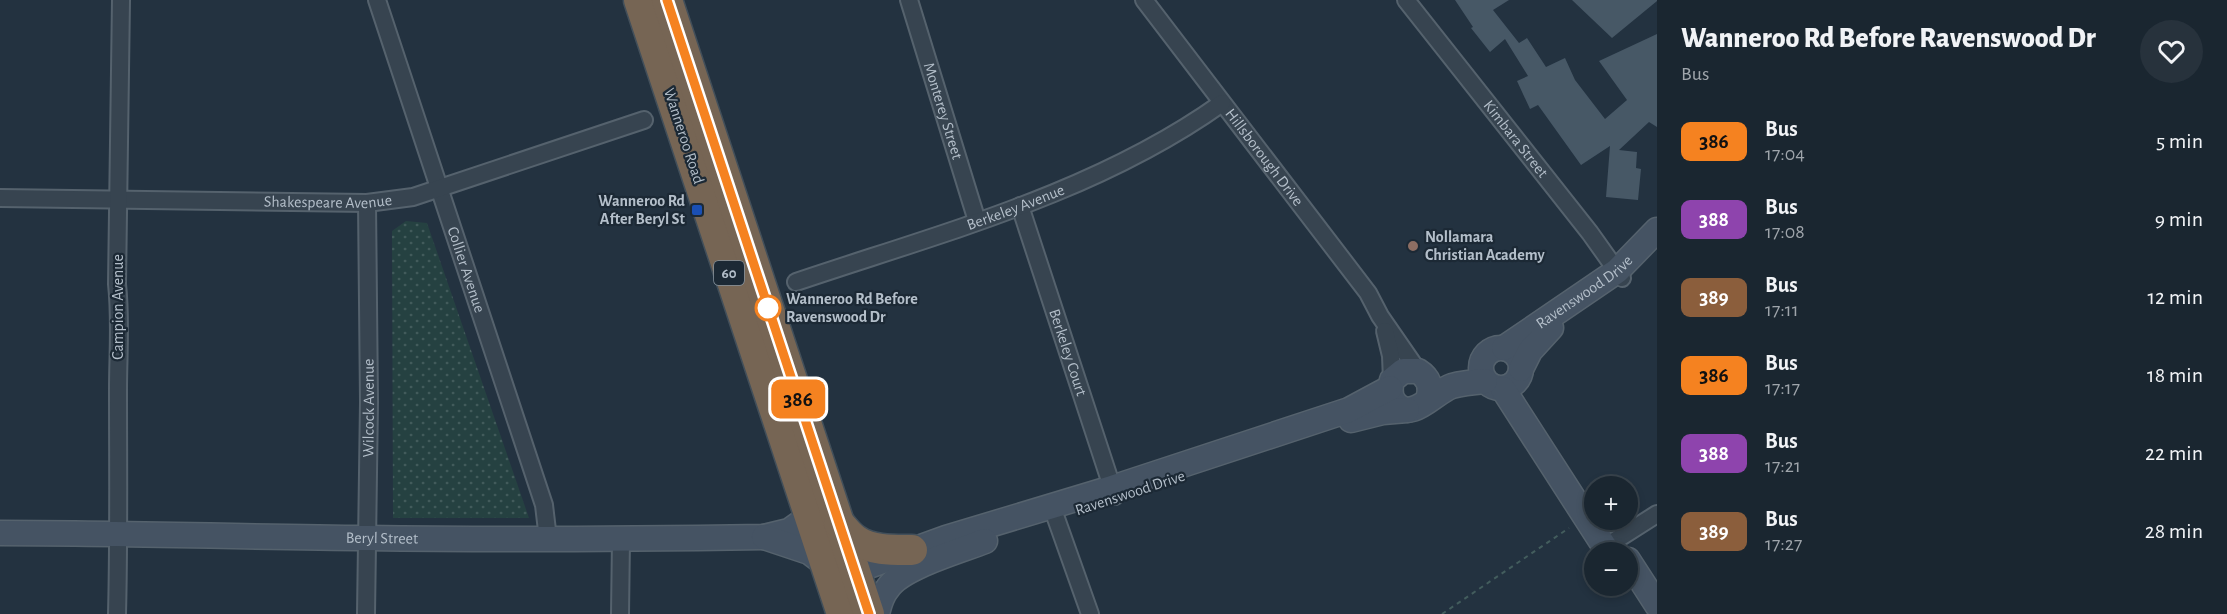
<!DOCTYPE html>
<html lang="en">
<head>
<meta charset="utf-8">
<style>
  :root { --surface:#1a2630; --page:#27323c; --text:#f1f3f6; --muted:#9fa5ab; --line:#38434c }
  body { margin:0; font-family:"Alegreya Sans",sans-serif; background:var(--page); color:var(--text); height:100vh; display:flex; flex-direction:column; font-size:22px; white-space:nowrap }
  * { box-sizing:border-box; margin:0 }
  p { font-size:20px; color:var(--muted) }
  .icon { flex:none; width:33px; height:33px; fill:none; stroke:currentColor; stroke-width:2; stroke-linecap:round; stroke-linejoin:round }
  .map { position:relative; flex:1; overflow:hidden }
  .sheet { display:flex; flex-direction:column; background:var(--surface); width:570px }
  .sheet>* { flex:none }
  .badge { padding:0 12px; border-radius:9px; font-size:21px; line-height:39px }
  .tools { position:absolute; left:1584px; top:476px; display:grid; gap:12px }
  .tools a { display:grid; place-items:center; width:54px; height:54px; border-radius:50%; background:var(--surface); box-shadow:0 3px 9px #0003,0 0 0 2px var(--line); font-size:30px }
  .map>.badge { position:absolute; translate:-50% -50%; box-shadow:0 0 0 3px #fff }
  .round { display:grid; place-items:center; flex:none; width:63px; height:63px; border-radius:32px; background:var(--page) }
  .overview { display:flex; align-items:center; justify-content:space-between; height:102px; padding:0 24px }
  h1 { font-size:28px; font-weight:800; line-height:45px }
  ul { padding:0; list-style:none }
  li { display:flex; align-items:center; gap:18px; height:78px; padding:0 24px }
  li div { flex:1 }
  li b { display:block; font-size:22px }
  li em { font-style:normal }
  li .badge { min-width:66px; font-weight:700; text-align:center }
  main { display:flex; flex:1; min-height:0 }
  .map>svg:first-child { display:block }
</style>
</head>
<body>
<main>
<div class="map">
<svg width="1657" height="614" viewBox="0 0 1657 614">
  <defs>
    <pattern id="park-dots" width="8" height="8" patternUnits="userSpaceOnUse" patternTransform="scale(1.5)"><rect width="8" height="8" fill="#254141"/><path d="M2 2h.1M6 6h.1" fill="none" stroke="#425b5b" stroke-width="1.8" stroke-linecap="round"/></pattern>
  </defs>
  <rect width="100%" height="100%" fill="#233240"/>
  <polygon fill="url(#park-dots)" points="406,221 427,223 529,518 393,518 392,231"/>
  <g fill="#475866">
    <polygon points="1455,0 1509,0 1493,10 1519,43 1527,38 1546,67 1565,58 1575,80 1605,119 1627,100 1599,61 1657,34 1657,127 1649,122 1619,150 1637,152 1636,168 1641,169 1638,200 1606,197 1610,146 1581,165 1538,105 1530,109 1517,81 1528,76 1505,39 1490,52 1471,28 1473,27"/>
    <polygon points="1572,0 1657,0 1657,1 1612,38"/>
  </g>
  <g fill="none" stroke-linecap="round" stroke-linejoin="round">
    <g stroke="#55626d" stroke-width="20">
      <g id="street">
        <path id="s1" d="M377,0L544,505L548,539"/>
        <path id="s2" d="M909,0L977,221"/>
        <path id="s3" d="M1144,0L1368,293L1380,316L1418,371"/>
        <path id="s4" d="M1406,0L1590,233L1622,278"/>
        <path id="s5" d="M0,198L367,203L413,197L644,120"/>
        <path id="s6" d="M1020,206L1115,496"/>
        <path id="s7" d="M796,282C941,233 1096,193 1222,103"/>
        <polyline points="1385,331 1391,356 1392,380"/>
        <polyline points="1052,507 1090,614"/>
        <polyline points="1605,547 1657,514"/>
        <path d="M117,614C119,539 118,464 118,390C118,354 121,320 117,284L121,0"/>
        <path id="s8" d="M366,614L369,402L367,203"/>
        <polyline points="620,614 621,539"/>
      </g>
    </g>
    <g stroke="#55626d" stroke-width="27">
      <g id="secondary">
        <circle cx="1501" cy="368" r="20"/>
        <path id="s9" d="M1504,348L1617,271L1657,230"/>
        <polyline points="1521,369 1530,351 1551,328"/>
        <polyline points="1503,389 1608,552"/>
        <path d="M1428,399C1432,387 1429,378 1418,371H1403L1392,380C1390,388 1389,396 1395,403C1412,423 1434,392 1452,386C1463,383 1474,382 1485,381"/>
        <polyline points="1351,420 1383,412 1407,410"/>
        <path id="s10" d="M0,533C123,533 245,537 368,538C500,540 632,539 764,537L789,531L810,516"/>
        <polyline points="764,537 809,552 825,564"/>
        <polyline points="1628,560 1657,605"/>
        <polyline points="850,588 855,571 946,538 1112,488 1349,410 1390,388"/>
        <path d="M877,614C879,605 882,595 888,588C902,567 960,551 985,541"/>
      </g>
    </g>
    <g stroke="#424f5a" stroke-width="33">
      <g id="highway">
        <polyline points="639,0 842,614"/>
        <polyline points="667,0 869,614"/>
        <path d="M839,523C844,528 849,536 856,540C871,551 895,550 912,550"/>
      </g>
    </g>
    <polyline stroke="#435d5d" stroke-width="2" stroke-dasharray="4.5 4.5" stroke-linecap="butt" points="1442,614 1569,528"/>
    <use href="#street" stroke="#374450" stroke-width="16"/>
    <use href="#secondary" stroke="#455363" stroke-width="24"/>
    <use href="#highway" stroke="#766554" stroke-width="30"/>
  </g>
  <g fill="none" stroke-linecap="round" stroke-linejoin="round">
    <g stroke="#fff" stroke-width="14">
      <polyline id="line" points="667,0 869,614"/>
    </g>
    <use href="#line" stroke="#f58220" stroke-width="9"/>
  </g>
  <rect fill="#1a4fb4" stroke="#1c2935" stroke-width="2" x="691" y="204" width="12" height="12" rx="3"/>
  <circle fill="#8d6e63" stroke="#1c2935" stroke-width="2" cx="1413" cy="246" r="6"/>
  <circle fill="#fff" stroke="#f58220" stroke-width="3" cx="768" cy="308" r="12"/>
  <g text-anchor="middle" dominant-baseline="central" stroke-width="4.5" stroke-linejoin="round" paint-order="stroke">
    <rect fill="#1c2935" stroke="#86929d" stroke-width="1.5" x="714" y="261" width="30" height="24" rx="4.5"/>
    <g font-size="15" font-weight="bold" fill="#b4bfca">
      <text x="729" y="273">60</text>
    </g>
    <g font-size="16" fill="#b4bfca" stroke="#1c2935">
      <text stroke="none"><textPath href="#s2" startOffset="116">Monterey Street</textPath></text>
      <text transform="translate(684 136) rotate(72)">Wanneroo Road</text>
      <text stroke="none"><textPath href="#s4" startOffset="177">Kimbara Street</textPath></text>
      <text stroke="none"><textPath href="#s3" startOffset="198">Hillsborough Drive</textPath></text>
      <text stroke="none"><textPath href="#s5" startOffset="328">Shakespeare Avenue</textPath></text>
      <text stroke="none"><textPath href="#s7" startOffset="232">Berkeley Avenue</textPath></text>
      <text stroke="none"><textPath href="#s1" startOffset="284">Collier Avenue</textPath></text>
      <text stroke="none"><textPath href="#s9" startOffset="98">Ravenswood Drive</textPath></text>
      <text transform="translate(118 307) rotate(-90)">Campion Avenue</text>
      <text stroke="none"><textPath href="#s6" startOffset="154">Berkeley Court</textPath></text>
      <text stroke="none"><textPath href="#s8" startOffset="206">Wilcock Avenue</textPath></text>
      <text transform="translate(1130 493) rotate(-18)">Ravenswood Drive</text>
      <text stroke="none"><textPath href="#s10" startOffset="382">Beryl Street</textPath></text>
    </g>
    <g font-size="16" font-weight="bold" fill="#b4bfca" stroke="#1c2935" text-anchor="end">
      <text x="685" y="201">Wanneroo Rd<tspan x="685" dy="18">After Beryl St</tspan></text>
      <text x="1425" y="237" text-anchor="start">Nollamara<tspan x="1425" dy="18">Christian Academy</tspan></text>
    </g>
    <g font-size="16" font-weight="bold" fill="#b4bfca" stroke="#1c2935" text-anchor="start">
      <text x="786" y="299">Wanneroo Rd Before<tspan x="786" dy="18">Ravenswood Dr</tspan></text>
    </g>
  </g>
</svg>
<div class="tools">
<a>+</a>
<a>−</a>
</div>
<b class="badge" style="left:798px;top:399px;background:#f58220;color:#111">386</b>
</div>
<section class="sheet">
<div class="overview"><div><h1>Wanneroo Rd Before Ravenswood Dr</h1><p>Bus</p></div><a class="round"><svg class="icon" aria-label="heart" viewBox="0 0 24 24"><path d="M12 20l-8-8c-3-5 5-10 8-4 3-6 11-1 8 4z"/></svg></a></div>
<ul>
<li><span class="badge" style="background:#f58220;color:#111">386</span><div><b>Bus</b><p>17:04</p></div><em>5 min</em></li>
<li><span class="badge" style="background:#8e44ad;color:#fff">388</span><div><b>Bus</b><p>17:08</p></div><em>9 min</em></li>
<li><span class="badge" style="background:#8b5e3c;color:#fff">389</span><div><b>Bus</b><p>17:11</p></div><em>12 min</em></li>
<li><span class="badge" style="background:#f58220;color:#111">386</span><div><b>Bus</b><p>17:17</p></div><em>18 min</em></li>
<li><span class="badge" style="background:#8e44ad;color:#fff">388</span><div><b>Bus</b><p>17:21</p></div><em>22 min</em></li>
<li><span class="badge" style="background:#8b5e3c;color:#fff">389</span><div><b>Bus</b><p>17:27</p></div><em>28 min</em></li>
</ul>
</section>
</main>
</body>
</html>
